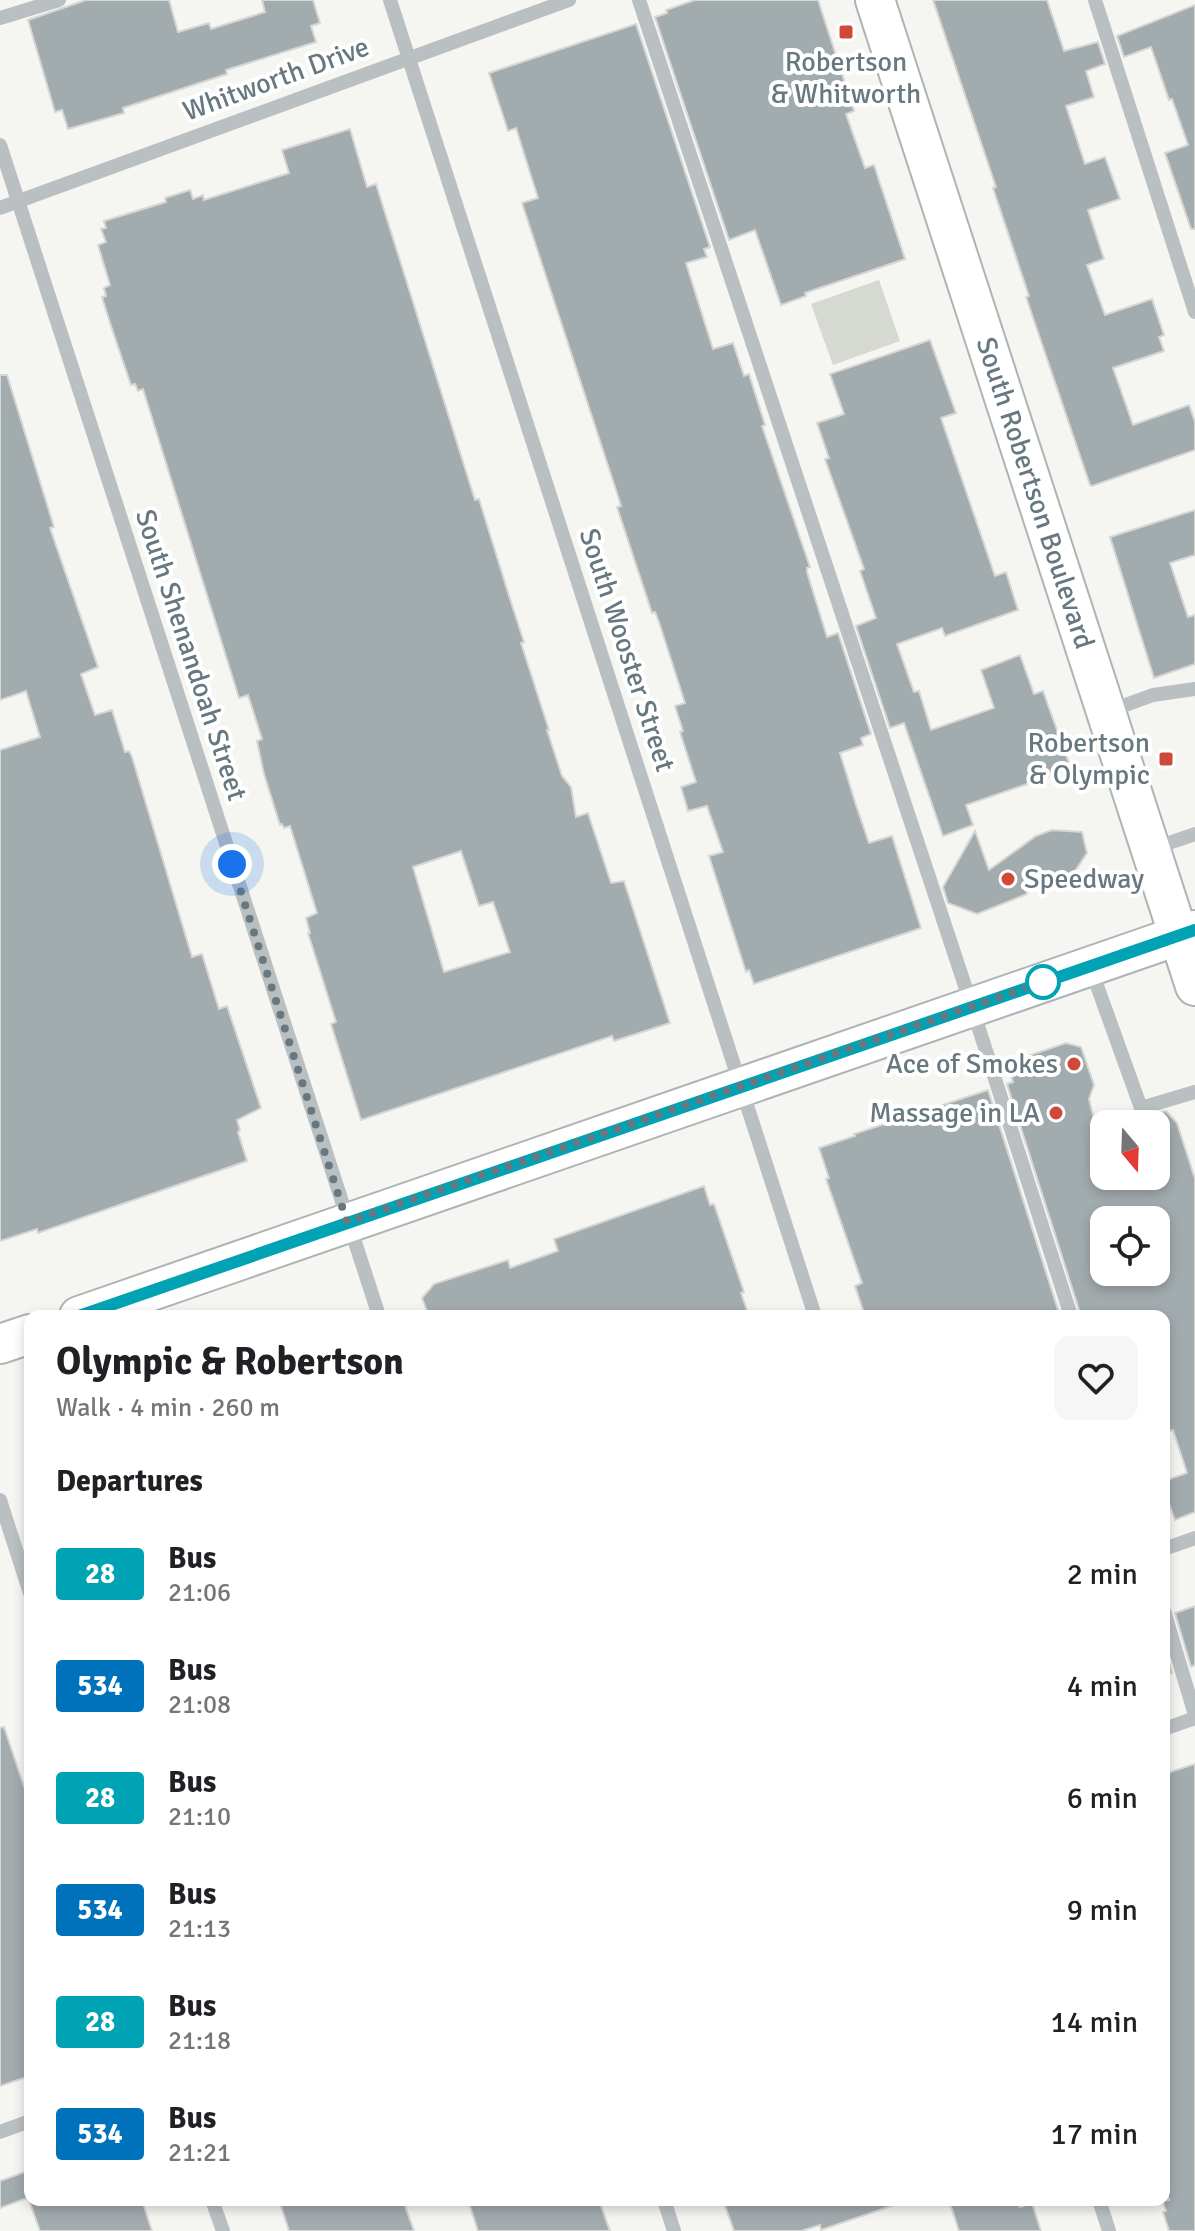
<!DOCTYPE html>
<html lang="en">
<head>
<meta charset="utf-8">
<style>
  :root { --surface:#fff; --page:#f6f6f6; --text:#202124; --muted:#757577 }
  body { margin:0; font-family:Signika,sans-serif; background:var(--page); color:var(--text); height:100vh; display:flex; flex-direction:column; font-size:30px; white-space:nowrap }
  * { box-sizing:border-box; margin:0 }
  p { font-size:26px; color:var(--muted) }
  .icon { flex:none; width:44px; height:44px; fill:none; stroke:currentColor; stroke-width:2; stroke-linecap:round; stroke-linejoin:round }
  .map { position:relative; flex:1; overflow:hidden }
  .sheet { position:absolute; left:24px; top:1310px; width:1146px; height:896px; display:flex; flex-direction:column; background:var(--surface); border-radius:16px; box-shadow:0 4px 12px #0003 }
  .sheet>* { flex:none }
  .badge { padding:0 16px; border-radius:6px; font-size:28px; line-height:52px }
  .needle { width:52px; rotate:161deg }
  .fabs { position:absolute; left:1090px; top:1110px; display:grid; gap:16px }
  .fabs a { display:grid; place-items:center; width:80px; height:80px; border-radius:16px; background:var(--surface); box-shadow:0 4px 12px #0003; font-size:40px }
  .you { position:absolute; width:40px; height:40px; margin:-20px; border:6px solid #fff; border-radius:50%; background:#1a73e8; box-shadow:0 0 0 12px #1a73e833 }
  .map>.badge { position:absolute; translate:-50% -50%; box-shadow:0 0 0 4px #fff }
  h2 { padding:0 32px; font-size:30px; line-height:72px }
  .round { display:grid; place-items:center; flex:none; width:84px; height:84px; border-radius:16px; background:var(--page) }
  .summary { display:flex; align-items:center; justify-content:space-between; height:136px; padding:0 32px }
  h1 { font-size:38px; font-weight:700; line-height:60px }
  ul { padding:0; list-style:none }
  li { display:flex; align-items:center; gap:24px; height:112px; padding:0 32px }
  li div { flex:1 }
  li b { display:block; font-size:30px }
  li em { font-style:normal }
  li .badge { min-width:88px; font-weight:700; text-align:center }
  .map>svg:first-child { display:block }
</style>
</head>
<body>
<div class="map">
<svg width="1195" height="2231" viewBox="0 0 1195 2231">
  <rect width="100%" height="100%" fill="#f5f5f2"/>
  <polygon fill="#d5d9d2" points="879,280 900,341 833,365 811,304"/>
  <g fill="#a2abae" stroke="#d6d6d5" stroke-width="2" fill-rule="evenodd">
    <polygon points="86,0 169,0 178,32 209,23 211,29 265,12 262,0 313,0 320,23 311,26 316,42 226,70 227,74 123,108 124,113 68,129 62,110 55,112 28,20"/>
    <polygon points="695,0 818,0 854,111 846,114 865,168 874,165 905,259 805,293 806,296 781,305 755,230 729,240 655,17 667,13 666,10"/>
    <polygon points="933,0 1047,0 1064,51 1098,42 1105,64 1086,71 1094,97 1066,106 1085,164 1105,157 1120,199 1088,210 1104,259 1087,265 1105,315 1152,299 1164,335 1159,337 1164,351 1113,368 1133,425 1189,405 1195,422 1195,450 1092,486 1090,485 1026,297 1029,296 993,188 996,187"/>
    <polygon points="1195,5 1195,229 1191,229 1165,153 1188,145 1172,99 1169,100 1151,47 1124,57 1117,36"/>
    <polygon points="636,24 710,247 704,249 707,257 686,263 713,349 733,343 744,376 749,374 765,425 762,426 810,567 807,568 807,572 827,637 838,633 871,734 861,738 863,745 840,753 856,805 869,843 892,836 921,928 754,984 749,970 746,972 709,856 723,852 707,806 688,811 681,787 696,782 680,732 683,731 675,706 685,703 659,622 655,612 652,613 617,507 621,506 618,496 522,203 538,198 516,128 508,131 489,73"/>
    <path d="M350,129L367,187L376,184L475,500L479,499L510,599L524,642L521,643L549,730H547L562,776L571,787L576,817L588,813L611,883L624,881L670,1023L614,1041L612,1036L361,1120L331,1024L336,1022L308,933H310L306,918L317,913L290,826L284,828L282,824L280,825L264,774L257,741L262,739L248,695L239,698L143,389L138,391L135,384L131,385L111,326L102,297L106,296L104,288L110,285L98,245L106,242L101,229L106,228L104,221L166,202L165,198L190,190L193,199L203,195L204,200L289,173L282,150ZM461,851L479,906L493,902L510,952L444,972L413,867Z"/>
    <polygon points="930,340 956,413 941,418 995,576 1006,572 1018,610 945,636 942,628 897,644 914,692 919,691 931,730 994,708 981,670 1020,655 1034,694 1043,691 1071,769 966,805 973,825 943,836 904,723 890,728 856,626 876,618 860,571 864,569 825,459 829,458 817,423 844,414 830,374"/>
    <polygon points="0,375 7,375 54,527 50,528 98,667 81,674 95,715 112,710 125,752 129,751 132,757 192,957 202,954 219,1009 227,1006 261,1108 237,1120 240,1130 238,1132 247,1161 38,1233 37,1229 0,1241 0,750 40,737 26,691 0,700"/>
    <polygon points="1195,510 1195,555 1170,563 1188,617 1195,615 1195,664 1154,678 1110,537"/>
    <polygon points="1052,830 1082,832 1087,853 1071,877 1057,884 1024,886 1027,894 977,914 948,903 943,887 975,831 989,870 1036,836"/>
    <path d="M1066,1043L1081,1047L1094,1085L1089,1099L1093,1115L1091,1145L1104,1140V1176H1156V1114L1166,1111L1177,1123L1195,1179V1512L1175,1520L1164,1491V1481L1187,1473L1173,1430L1164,1433V1316H1081L1007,1084L1013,1082L1007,1063ZM1104,1220H1156V1272H1104Z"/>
    <polygon points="988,1090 1060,1316 865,1316 855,1286 862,1283 826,1179 829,1178 819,1148 855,1136 854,1134"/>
    <polygon points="704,1186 710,1205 714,1204 744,1292 741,1293 749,1316 429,1316 422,1298 434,1284 508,1260 510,1268 558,1251 554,1239"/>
    <polygon points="1195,1606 1195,1665 1191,1667 1175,1613"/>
    <polygon points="1164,1646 1172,1673 1164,1676"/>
    <polygon points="4,1727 30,1804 30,2076 0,2086 0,1728"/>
    <polygon points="1195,1764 1195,2231 1169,2231 1163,2212 1166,2211 1162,2200 1169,2200 1164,2185 1164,1774"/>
    <polygon points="30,2170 30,2197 0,2208 0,2181"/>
    <polygon points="29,2200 142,2200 152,2231 40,2231"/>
    <polygon points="279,2200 403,2200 414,2231 289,2231"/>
    <polygon points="468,2200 599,2200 610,2231 478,2231"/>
    <polygon points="723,2200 896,2200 897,2204 821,2230 820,2225 801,2231 734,2231"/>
    <polygon points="949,2200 1018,2200 1020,2207 1032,2203 1041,2231 959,2231"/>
  </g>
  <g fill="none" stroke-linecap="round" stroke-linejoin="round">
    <g stroke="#aeb4b6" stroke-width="42">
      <g id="major">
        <polyline points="875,0 1195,986"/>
        <polyline points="79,1316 1195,930"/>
        <polyline points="0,1344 30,1334"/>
      </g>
    </g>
    <g stroke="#babfc2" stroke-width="14">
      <polyline points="390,0 815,1316"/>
      <polyline points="639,0 972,1007 1071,1316"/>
      <polyline points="1095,0 1195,312"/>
      <polyline points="0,18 59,0"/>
      <polyline points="0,145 379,1316"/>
      <polyline points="0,208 569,0"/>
      <polyline points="1106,712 1153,695 1195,689"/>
      <polyline points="1154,848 1195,834"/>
      <polyline points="1091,969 1141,1108 1195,1092"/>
      <polyline points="0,1500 30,1593"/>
      <polyline points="1164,1549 1195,1538"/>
      <polyline points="1164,1611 1195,1715"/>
      <polyline points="1164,1729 1195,1718"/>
      <polyline points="0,2132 30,2121"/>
      <polyline points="212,2200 223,2231"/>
      <polyline points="664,2200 674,2231"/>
      <polyline points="1099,2200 1109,2231"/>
    </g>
    <use href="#major" stroke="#fff" stroke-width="38"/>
  </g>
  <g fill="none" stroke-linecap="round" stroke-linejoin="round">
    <g stroke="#fff" stroke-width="18">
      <polyline id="line" points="79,1316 1195,930"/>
    </g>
    <use href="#line" stroke="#00a3b4" stroke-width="12"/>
    <polyline stroke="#677880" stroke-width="8" stroke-dasharray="0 14.4" points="232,864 347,1222 1043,982"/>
  </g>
  <g fill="#cf4938" stroke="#fff" stroke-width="3">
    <rect x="838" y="24" width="16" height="16" rx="4"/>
    <rect x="1158" y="751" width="16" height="16" rx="4"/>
    <circle cx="1008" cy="879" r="8"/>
    <circle cx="1074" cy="1064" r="8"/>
    <circle cx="1056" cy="1113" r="8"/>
  </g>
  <circle fill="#fff" stroke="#00a3b4" stroke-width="4" cx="1043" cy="982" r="16"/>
  <g text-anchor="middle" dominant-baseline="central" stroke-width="8" stroke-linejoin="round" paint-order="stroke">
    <g font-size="28" fill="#677880" stroke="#fff" text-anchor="end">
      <text x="846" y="62" text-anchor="middle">Robertson<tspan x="846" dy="32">&amp; Whitworth</tspan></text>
      <text x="1150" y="743">Robertson<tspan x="1150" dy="32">&amp; Olympic</tspan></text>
      <text x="1024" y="879" text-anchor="start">Speedway</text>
      <text x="1058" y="1064">Ace of Smokes</text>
      <text x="1040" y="1113">Massage in LA</text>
    </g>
    <g font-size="28" fill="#677880" stroke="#fff">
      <text transform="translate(276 79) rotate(-20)">Whitworth Drive</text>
      <text transform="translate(1035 493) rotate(72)">South Robertson Boulevard</text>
      <text transform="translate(627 650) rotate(72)">South Wooster Street</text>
      <text transform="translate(191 655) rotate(72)">South Shenandoah Street</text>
    </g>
  </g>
</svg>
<div class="fabs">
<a><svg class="needle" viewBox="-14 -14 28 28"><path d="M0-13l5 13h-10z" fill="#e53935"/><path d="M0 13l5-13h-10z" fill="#757577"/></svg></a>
<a><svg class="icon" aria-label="locate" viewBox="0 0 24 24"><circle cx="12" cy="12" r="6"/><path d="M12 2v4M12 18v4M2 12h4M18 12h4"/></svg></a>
</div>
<div class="you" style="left:232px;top:864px"></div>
<section class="sheet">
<div class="summary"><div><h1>Olympic &amp; Robertson</h1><p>Walk · 4 min · 260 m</p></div><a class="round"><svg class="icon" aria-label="heart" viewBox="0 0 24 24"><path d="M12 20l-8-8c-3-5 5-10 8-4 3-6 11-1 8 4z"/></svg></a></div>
<h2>Departures</h2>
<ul>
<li><span class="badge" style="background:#00a3b4;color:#fff">28</span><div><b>Bus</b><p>21:06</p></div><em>2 min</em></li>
<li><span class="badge" style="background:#0072bc;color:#fff">534</span><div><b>Bus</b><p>21:08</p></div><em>4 min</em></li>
<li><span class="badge" style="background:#00a3b4;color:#fff">28</span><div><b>Bus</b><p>21:10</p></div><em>6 min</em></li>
<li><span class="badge" style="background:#0072bc;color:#fff">534</span><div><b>Bus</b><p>21:13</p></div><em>9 min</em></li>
<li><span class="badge" style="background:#00a3b4;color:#fff">28</span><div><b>Bus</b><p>21:18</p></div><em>14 min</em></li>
<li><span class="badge" style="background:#0072bc;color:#fff">534</span><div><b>Bus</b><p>21:21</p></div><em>17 min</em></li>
</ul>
</section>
</div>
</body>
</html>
